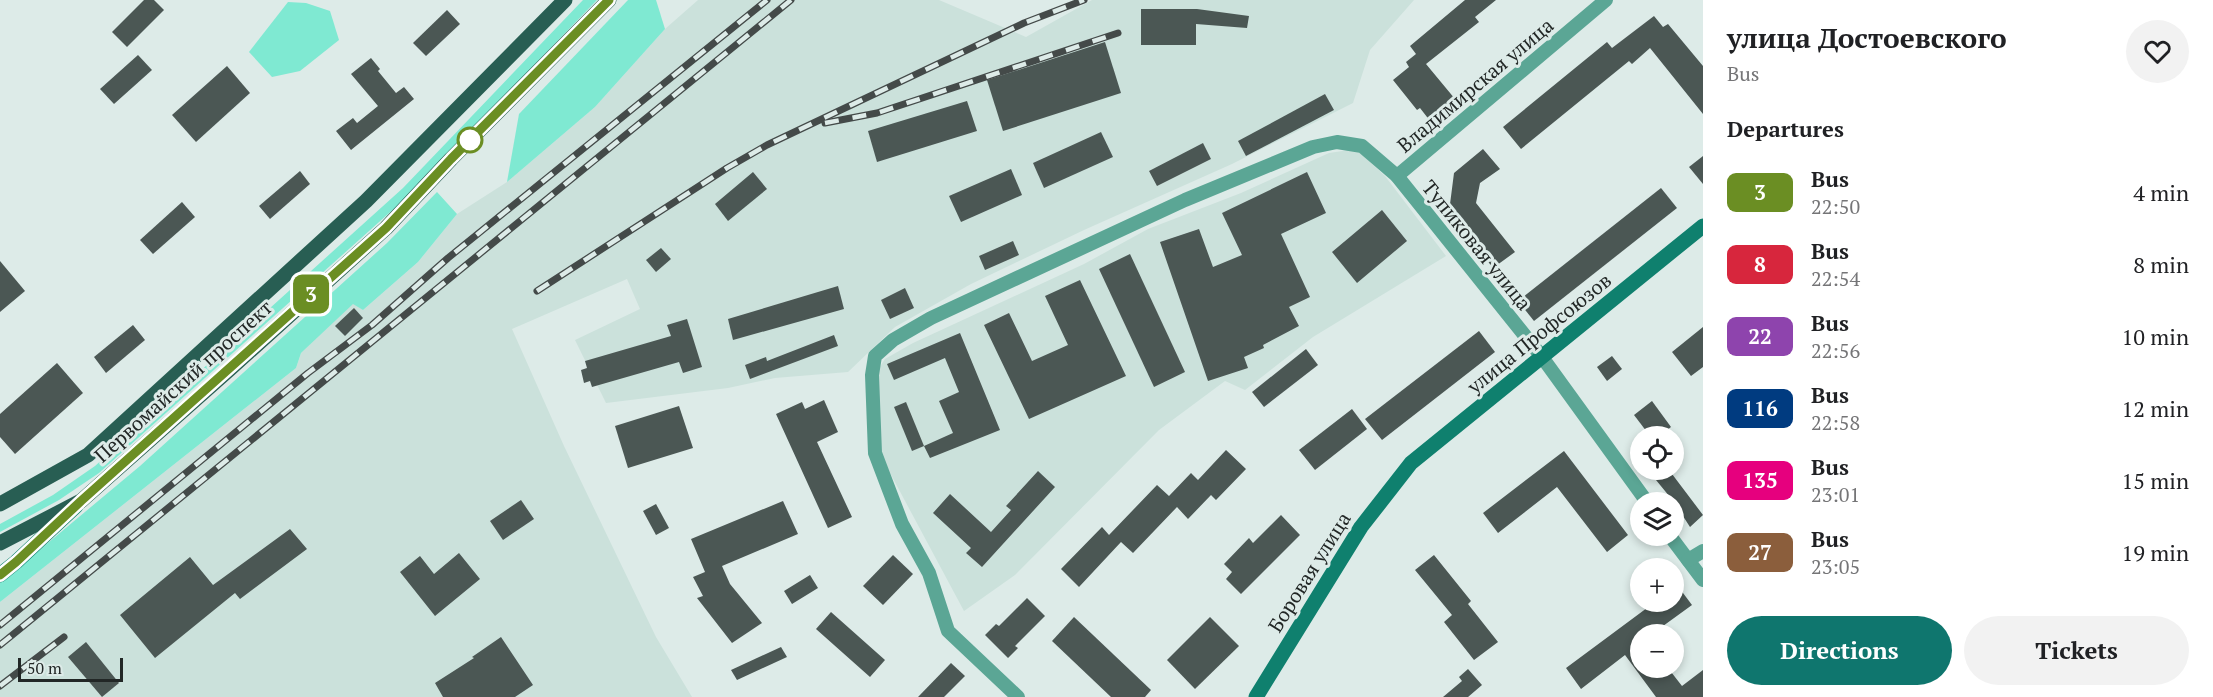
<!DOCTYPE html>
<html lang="en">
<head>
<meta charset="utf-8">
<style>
  :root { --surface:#fff; --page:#f2f2f2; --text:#202124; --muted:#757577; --accent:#0f766e }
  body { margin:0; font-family:"PT Serif",serif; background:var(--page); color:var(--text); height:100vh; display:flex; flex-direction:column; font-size:22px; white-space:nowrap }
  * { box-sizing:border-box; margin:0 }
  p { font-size:20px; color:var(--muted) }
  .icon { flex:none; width:33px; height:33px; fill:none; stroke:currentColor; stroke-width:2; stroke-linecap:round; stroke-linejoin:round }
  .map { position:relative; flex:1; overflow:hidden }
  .sheet { display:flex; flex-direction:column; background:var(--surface); width:510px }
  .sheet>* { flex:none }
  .badge { padding:0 12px; border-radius:9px; font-size:21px; line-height:39px }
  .tools { position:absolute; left:1630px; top:426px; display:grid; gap:12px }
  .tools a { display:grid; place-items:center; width:54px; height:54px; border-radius:50%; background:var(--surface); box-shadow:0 3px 9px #0003; font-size:30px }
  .scale { position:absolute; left:18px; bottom:15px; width:105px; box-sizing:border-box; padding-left:6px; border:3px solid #222726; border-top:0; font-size:16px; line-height:21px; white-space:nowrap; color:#222726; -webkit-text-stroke:4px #ddebe8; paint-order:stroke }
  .map>.badge { position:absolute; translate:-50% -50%; box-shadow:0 0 0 3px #fff }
  h2 { padding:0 24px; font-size:22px; line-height:54px }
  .round { display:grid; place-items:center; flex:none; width:63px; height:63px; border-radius:32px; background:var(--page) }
  .head { display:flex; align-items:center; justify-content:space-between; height:102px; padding:0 24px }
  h1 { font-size:28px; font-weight:600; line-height:45px }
  .button { display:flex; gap:12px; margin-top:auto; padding:12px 24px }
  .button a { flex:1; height:69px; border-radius:36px; background:var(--accent); color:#fff; font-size:24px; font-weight:600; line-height:69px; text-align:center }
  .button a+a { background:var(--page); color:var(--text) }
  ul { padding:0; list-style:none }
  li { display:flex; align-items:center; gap:18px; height:72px; padding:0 24px }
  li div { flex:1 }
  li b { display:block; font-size:22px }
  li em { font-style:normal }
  li .badge { min-width:66px; font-weight:700; text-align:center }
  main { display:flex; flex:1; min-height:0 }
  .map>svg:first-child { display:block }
</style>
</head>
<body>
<main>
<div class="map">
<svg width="1703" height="697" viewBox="0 0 1703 697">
  <rect width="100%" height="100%" fill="#ddebe8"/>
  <g fill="#cbe1db">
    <polygon points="698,0 939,0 1026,37 1092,0 1414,0 1370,50 1353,103 1232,164 1084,230 971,284 895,327 848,372 775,378 728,388 606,403 575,340 640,309 627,279 512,329 564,446 656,637 692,697 0,697 0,602 296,368 301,353 353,303 363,310 418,262 457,214 507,182 595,107 665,29"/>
    <polygon points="1356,149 1385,176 1446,256 1313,337 1245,390 1225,381 1159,430 1015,575 964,611 889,471 879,447 877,371 885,359 913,343 1084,264 1148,229 1241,193 1329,153"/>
  </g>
  <g fill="#7fe9d2">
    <polygon points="583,0 597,0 407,197 99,473 59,500 0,532 0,524 53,495 95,466 403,188"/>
    <polygon points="628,0 656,0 665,29 595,107 507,182 519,114"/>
    <polygon points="288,2 306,3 330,11 339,40 300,71 272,77 249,52"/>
    <polygon points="437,192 457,214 418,262 363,310 353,304 301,353 296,368 0,602 0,583 140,466 387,243"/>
  </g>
  <g fill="#4b5754">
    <polygon points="144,0 154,0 164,10 127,47 112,32"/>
    <polygon points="1465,0 1496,0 1475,17 1479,22 1426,64 1460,105 1434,126 1420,108 1417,110 1393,80 1409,67 1406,62 1416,54 1410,46"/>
    <polygon points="1141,9 1197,9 1249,16 1247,28 1196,24 1196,45 1141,45"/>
    <polygon points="447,10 460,24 426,56 413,43"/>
    <polygon points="1654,16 1663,27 1668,24 1703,66 1703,114 1650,48 1632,64 1629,61 1521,149 1503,127 1607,42 1612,48"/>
    <polygon points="1105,42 1121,93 1003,131 987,80"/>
    <polygon points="138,55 152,70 114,104 100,89"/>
    <polygon points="371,58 380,69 378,71 396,93 404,87 414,99 351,150 336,131 353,118 357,123 378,106 351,74"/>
    <polygon points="227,66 250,93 196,142 172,115"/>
    <polygon points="1325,94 1334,110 1246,156 1238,141"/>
    <polygon points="967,101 977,131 877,162 868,131"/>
    <polygon points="1101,132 1113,157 1044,188 1033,163"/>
    <polygon points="1203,143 1211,159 1157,186 1149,171"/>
    <polygon points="1483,149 1500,169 1480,183 1476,203 1515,252 1493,268 1449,212 1454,173"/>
    <polygon points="1703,156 1703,184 1689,167"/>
    <polygon points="1011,169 1022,195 961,222 949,196"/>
    <polygon points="300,171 310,184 270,219 259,206"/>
    <polygon points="753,172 767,189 728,221 715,204"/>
    <polygon points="1307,172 1326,213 1281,234 1310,297 1289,307 1299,326 1263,345 1264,348 1244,357 1248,368 1208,381 1160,242 1199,229 1213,267 1242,255 1222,213"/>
    <polygon points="1661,188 1677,208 1534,321 1518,301"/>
    <polygon points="182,202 195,217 153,254 140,240"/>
    <polygon points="1382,210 1407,241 1357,283 1332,252"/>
    <polygon points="1013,241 1019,255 985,270 979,256"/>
    <polygon points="661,248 671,259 656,272 646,260"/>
    <polygon points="1130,254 1185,372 1154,387 1099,269"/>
    <polygon points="0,261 25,291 0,312"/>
    <polygon points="1080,280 1126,376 1029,419 984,325 1009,313 1032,361 1068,345 1045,296"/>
    <polygon points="838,286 844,309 733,340 728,319"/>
    <polygon points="905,288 914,308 890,319 881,300"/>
    <polygon points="354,308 363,318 345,336 335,326"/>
    <polygon points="687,319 702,367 683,373 679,362 592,387 590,381 584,383 581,370 587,368 585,361 671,336 667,325"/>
    <polygon points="133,325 145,340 106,373 94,357"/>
    <polygon points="1703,327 1703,367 1691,376 1672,352"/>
    <polygon points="1479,331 1495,352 1382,440 1365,419"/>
    <polygon points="960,333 1000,430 930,458 924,446 953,433 939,401 959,392 945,358 894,380 887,364"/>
    <polygon points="834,335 838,346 750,379 745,365 766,357 767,361"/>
    <polygon points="1306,349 1318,365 1264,407 1252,392"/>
    <polygon points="1612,356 1622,369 1607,381 1597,367"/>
    <polygon points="57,363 83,393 15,454 0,437 0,414"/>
    <polygon points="824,400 838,432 817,442 852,517 828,528 776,414 802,402 805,409"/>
    <polygon points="1652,401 1671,427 1659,436 1650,436 1634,415"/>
    <polygon points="906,402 924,446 912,451 894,407"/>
    <polygon points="679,406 693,448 628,468 615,426"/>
    <polygon points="1352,409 1367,429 1315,470 1299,450"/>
    <polygon points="1226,450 1246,469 1216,500 1211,495 1188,519 1177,507 1133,553 1121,542 1079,587 1061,569 1102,527 1109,535 1157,485 1169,496 1191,473 1198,480"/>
    <polygon points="1564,451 1628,535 1607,552 1557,487 1498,533 1483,513"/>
    <polygon points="1669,470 1703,515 1690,527 1674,502 1656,480"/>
    <polygon points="1038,471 1055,487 982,567 966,553 971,548 933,513 950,494 991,532 1011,510 1006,506"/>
    <polygon points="521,500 534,519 503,540 490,521"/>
    <polygon points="783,501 798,534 722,566 730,584 762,623 732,643 697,598 703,596 693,577 705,572 691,539"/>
    <polygon points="656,504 669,528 656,535 643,511"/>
    <polygon points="1281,515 1300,535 1241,594 1226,579 1232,572 1224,564 1249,538 1253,543"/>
    <polygon points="290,529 307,549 240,599 235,593 155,658 120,615 190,557 213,585"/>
    <polygon points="459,553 480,579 435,616 400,572 420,556 434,574"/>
    <polygon points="893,555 913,574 883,605 863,586"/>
    <polygon points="1434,555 1471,601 1468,604 1498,642 1474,660 1444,622 1452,615 1415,570"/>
    <polygon points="810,575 818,588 792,604 784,591"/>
    <polygon points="1674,581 1692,605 1652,634 1641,634 1641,668 1668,668 1682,686 1703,670 1703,697 1656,697 1625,655 1581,689 1566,668 1655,602 1674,602"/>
    <polygon points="1027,598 1045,616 1015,646 1018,648 1008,658 985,635 996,624 999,626"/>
    <polygon points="831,612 885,660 870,677 816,629"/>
    <polygon points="1074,617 1151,690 1145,697 1111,697 1052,641"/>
    <polygon points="1210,617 1239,646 1195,689 1167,660"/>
    <polygon points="501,637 533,685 515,697 443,697 435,683 474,658 472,657"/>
    <polygon points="86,642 119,683 102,697 68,657"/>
    <polygon points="781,647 787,657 737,680 731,670"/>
    <polygon points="951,663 965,676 944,697 918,697"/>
    <polygon points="1468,669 1482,685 1468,697 1443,697 1462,681 1459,677"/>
  </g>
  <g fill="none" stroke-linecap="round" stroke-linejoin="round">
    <g stroke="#5ba695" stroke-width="14">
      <polyline points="1397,176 1606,0"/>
      <polyline points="1670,536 1703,580"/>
      <polyline points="1688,560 1703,551"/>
      <polyline points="1018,697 948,631 929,573 902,524 875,453 872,375 875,356 893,340 931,318 1185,200 1313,147 1337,142 1362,146 1397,176 1542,357 1647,502"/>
    </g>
    <g stroke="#0f806e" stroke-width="15">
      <polyline points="0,575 16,562 76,506"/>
      <polyline points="1256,697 1361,527 1411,463 1703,226"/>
    </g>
    <g stroke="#285e53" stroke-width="15">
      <polyline points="0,504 88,455 366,201 565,0"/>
      <polyline points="0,543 81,501 230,369 386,228 451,159 609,0"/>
    </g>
    <g stroke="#444a49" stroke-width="7">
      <g id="rail">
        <polyline points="825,123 877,113 1118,33"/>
        <polyline points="537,291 727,168 767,145 1024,23 1084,0"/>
        <polyline points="0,625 308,373 372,325 448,258 767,0"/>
        <polyline points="0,645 791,0"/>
        <polyline points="0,686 64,637"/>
      </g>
    </g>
    <use href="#rail" stroke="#ddebe8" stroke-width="4.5" stroke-dasharray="14" stroke-linecap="butt"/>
  </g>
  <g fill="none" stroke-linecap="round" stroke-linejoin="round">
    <g stroke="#fff" stroke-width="14">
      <polyline id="line" points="0,575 16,562 81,501 386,228 451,159 609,0"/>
    </g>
    <use href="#line" stroke="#6b8e23" stroke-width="9"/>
  </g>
  <circle fill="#fff" stroke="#6b8e23" stroke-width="3" cx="470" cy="140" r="12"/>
  <g text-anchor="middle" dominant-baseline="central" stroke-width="6" stroke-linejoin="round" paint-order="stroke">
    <g font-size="20" fill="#222726" stroke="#ddebe8">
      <text transform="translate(1475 85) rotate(-40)">Владимирская улица</text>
      <text transform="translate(1477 245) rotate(51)">Тупиковая улица</text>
      <text transform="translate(1539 333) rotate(-39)">улица Профсоюзов</text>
      <text transform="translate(183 381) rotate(-42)">Первомайский проспект</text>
      <text transform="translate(1309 572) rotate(-58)">Боровая улица</text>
    </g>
  </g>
</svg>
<div class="tools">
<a><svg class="icon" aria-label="locate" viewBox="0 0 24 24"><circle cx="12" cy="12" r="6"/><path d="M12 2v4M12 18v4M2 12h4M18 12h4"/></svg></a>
<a><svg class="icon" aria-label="layers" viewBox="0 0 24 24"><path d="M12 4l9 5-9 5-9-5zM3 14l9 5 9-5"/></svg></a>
<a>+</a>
<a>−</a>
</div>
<div class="scale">50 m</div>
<b class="badge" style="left:311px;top:294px;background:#6b8e23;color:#fff">3</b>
</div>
<section class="sheet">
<div class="head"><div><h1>улица Достоевского</h1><p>Bus</p></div><a class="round"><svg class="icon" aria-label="heart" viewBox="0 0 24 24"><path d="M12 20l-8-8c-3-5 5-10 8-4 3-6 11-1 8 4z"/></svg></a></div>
<h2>Departures</h2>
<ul>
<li><span class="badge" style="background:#6b8e23;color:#fff">3</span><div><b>Bus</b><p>22:50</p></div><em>4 min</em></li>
<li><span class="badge" style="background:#d7263d;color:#fff">8</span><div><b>Bus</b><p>22:54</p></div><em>8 min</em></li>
<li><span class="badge" style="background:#8e44ad;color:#fff">22</span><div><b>Bus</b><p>22:56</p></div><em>10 min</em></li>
<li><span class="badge" style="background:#003b80;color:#fff">116</span><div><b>Bus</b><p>22:58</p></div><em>12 min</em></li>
<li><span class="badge" style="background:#e6007e;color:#fff">135</span><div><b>Bus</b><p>23:01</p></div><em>15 min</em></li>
<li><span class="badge" style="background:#8b5e3c;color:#fff">27</span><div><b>Bus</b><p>23:05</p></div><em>19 min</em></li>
</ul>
<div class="button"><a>Directions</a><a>Tickets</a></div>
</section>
</main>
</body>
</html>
